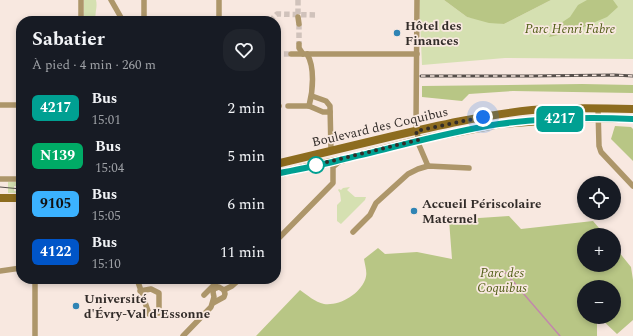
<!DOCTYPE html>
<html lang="fr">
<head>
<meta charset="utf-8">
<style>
  :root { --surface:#171b24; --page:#20242c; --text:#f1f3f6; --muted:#9ea1a6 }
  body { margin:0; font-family:Spectral,serif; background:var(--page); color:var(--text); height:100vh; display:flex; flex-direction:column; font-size:15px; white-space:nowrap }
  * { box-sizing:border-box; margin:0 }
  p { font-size:13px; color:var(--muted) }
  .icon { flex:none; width:22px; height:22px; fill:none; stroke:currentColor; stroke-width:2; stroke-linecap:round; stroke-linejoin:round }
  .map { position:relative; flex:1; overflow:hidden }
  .sheet { position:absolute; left:16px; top:16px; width:265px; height:268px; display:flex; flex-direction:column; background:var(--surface); border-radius:16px; box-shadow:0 2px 6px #0003 }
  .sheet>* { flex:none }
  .badge { padding:0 8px; border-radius:6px; font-size:14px; line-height:26px }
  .buttons { position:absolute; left:577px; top:176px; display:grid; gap:8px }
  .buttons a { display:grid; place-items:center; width:44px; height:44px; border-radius:50%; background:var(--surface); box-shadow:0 2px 6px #0003; font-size:20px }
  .you { position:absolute; width:20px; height:20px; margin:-10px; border:3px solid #fff; border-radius:50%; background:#1a73e8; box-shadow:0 0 0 6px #1a73e833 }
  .map>.badge { position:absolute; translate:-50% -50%; box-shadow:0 0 0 2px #fff }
  .round { display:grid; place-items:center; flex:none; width:42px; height:42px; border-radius:16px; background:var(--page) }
  .summary { display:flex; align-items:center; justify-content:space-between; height:68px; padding:0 16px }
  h1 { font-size:19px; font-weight:700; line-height:30px }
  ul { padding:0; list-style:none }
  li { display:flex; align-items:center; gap:12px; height:48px; padding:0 16px }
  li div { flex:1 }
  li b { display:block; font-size:15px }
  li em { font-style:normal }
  li .badge { min-width:44px; font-weight:700; text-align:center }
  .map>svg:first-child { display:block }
</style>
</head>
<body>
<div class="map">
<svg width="633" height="336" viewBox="0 0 633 336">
  <rect width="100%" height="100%" fill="#f8e8e0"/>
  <g fill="#d5e0b1">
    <path d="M84,0H96C98,7 94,14 96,21H84Z"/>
    <polygon points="419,0 444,0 467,17 504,24 551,0 633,0 633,59 505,58 422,65"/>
    <polygon points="8,182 21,182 21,186 14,186 14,191 21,191 21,193 8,193"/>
    <polygon points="350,187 347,190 355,197 366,197 365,200 341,224 337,221 337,205 341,201 340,193 338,190 339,189 341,190 343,188"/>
  </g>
  <g fill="#b8c685">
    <polygon points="444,0 551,0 504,24 489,23 467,17"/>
    <polygon points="587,0 613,0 618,7 607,17 572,32 549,37 555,27 570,17 578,5"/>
    <polygon points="582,84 633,85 633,93 513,91 469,94 462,101 422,97 422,86"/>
    <polygon points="615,126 631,127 633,129 633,161 611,139"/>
    <path d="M509,216L521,229L593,221L605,235H584V265H614V246L631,267L633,280V320L617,334L599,317H614V287H584V317H597V336H256L300,290C307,295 315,302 324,304C339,306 359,295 365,280C368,273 365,266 364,259L378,248L385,254L417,252L452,259L449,220Z"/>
  </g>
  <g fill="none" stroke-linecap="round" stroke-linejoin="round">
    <polyline stroke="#c287ac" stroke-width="1.5" points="504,271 560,336"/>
    <g stroke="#d0c2bb" stroke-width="5.5" stroke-dasharray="5.5 3" stroke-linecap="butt">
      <polyline points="298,0 298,17"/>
      <polyline points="270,21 277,14 315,15"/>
      <polyline points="299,24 299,44"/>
      <polyline points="276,56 279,54 291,54"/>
    </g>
    <g stroke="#ad966a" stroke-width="5.5">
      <polyline points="81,0 81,21"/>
      <polyline points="111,0 123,21"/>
      <polyline points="417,0 416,124 419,145 428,166"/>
      <polyline points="298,17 299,24"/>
      <polyline points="144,21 144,0"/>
      <polyline points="219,21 219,0"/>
      <polyline points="299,44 299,48 303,54"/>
      <polyline points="291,54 417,54"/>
      <path d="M307,54C315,67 313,91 309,106"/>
      <polyline points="312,96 326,101 330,106 331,151"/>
      <polyline points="0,105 21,105"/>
      <polyline points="276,106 279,106"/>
      <polyline points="288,106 309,106 323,112 330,112"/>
      <polyline points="598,108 599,146 601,152 633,186"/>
      <polyline points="0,179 21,179"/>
      <polyline points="353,232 370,215 376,203 408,174 418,169 428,166 469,168"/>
      <polyline points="276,241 333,183 333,167 339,162"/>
      <polyline points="0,271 21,268"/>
      <polyline points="35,279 35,336"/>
      <polyline points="137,279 149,314 159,313 159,293 151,289 140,291"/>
      <polyline points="224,290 232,286 240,279"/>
      <polyline points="204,295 220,279"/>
      <polyline points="213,303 224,297 225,294 224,290"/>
      <polyline points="183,336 211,307 214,297 213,292 214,289 219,287 224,290"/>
    </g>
    <g stroke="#8d6c1f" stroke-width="8">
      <path d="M276,164C313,155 351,146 389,137C436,126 484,115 532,110C566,107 599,108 633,109"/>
      <polyline points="276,174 345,159 418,140 500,124 583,118 633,119"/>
      <polyline points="0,198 21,198"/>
    </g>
    <polyline stroke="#564f4b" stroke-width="1" points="0,187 21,189"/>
    <g stroke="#564f4b" stroke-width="3">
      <polyline id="rail" points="421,76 532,76 614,75 633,76"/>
    </g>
    <use href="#rail" stroke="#f8e8e0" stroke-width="1.5" stroke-dasharray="4.5" stroke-linecap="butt"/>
  </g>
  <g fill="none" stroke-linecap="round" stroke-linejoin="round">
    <g stroke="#fff" stroke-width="9">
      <path id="line" d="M276,174C299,169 322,165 344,159C396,147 447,132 499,124C543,118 588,117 633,119"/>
    </g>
    <use href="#line" stroke="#00a092" stroke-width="6"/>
    <polyline stroke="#322c29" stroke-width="4" stroke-dasharray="0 7.2" points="316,165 311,166 418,140 416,131 483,117"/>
  </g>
  <g fill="#3084b4" stroke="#f8e8e0" stroke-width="1.5">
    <circle cx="397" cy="33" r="4"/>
    <circle cx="414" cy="211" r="4"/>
    <circle cx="76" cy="306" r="4"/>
  </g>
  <circle fill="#fff" stroke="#00a092" stroke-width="2" cx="316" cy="165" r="8"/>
  <g text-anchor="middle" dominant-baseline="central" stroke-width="3.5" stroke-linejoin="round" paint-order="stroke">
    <g font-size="13" font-weight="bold" fill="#322c29" stroke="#f8e8e0" text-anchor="start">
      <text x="405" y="26">Hôtel des<tspan x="405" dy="15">Finances</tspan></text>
      <text x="422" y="204">Accueil Périscolaire<tspan x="422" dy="15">Maternel</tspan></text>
      <text x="84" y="299">Université<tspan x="84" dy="15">d'Évry-Val d'Essonne</tspan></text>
    </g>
    <g font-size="13" font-style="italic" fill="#525e17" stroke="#f8e8e0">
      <text x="570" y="29">Parc Henri Fabre</text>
      <text x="502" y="273">Parc des<tspan x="502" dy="15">Coquibus</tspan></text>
    </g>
    <g font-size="13" fill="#322c29" stroke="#f8e8e0">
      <text transform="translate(380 127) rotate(-13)">Boulevard des Coquibus</text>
    </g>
  </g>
</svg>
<div class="buttons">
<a><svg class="icon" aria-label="locate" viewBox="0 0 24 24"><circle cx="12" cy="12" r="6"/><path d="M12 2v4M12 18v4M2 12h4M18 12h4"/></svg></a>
<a>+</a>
<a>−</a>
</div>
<div class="you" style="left:483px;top:117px"></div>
<b class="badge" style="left:560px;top:119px;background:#00a092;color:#fff">4217</b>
<section class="sheet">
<div class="summary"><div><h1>Sabatier</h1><p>À pied · 4 min · 260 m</p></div><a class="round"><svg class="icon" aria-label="heart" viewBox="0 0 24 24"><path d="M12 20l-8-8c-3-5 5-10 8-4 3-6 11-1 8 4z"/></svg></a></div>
<ul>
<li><span class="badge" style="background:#00a092;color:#fff">4217</span><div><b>Bus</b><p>15:01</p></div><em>2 min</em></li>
<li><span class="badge" style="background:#00ab66;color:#fff">N139</span><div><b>Bus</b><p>15:04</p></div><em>5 min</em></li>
<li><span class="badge" style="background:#3bb2ff;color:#111">9105</span><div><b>Bus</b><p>15:05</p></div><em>6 min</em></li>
<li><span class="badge" style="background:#0055c8;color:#fff">4122</span><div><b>Bus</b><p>15:10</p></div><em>11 min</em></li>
</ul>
</section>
</div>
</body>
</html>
